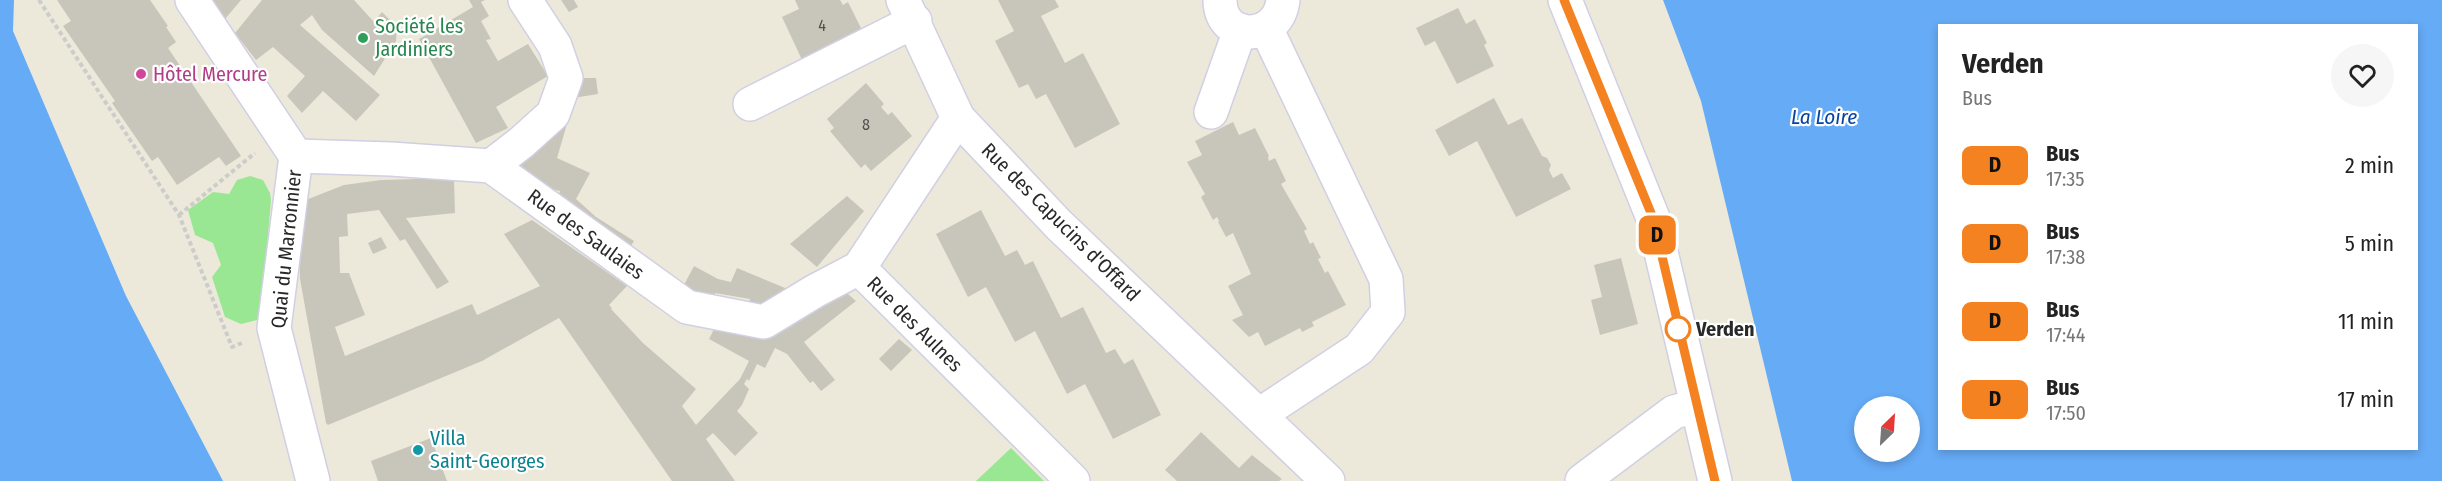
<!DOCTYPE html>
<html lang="fr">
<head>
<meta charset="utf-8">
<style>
  :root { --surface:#fff; --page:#f6f6f6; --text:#222; --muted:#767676 }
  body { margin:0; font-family:"Fira Sans Condensed",sans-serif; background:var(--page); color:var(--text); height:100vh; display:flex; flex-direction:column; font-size:22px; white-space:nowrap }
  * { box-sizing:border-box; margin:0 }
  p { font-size:20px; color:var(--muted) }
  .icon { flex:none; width:33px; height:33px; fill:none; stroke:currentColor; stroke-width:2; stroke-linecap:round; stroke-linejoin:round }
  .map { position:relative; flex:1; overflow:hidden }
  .side { position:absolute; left:1938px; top:24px; width:480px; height:426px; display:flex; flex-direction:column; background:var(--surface); border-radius:0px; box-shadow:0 3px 9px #0003 }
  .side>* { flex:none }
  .badge { padding:0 12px; border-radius:9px; font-size:21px; line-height:39px }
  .needle { width:39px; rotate:25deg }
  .tools { position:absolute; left:1854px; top:396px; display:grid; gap:12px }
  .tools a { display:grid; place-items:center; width:66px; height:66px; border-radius:50%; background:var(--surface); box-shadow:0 3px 9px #0003; font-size:30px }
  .map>.badge { position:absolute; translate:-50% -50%; box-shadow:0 0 0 3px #fff }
  .round { display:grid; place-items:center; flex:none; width:63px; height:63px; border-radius:32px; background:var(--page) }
  .summary { display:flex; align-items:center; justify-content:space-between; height:102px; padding:0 24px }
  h1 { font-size:28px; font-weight:700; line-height:45px }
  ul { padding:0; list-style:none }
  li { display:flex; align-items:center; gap:18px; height:78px; padding:0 24px }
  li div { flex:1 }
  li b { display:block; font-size:22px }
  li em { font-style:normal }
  li .badge { min-width:66px; font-weight:700; text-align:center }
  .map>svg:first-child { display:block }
</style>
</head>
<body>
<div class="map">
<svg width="2442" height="481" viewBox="0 0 2442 481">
  <rect width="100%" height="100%" fill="#ede9da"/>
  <g fill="#9ae793">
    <polygon points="250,176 263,180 270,193 271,200 261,319 241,324 225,317 212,277 221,265 213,243 195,235 188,210 213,192 229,194 237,180"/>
    <polygon points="1011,448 1044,481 976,481"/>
  </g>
  <g fill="#66abf6" fill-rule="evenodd">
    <polygon points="0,0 14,0 13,31 126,296 223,481 0,481"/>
    <path d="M1663,0H2442V481H1792L1701,101ZM1940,26H2416V448H1940ZM1864,406H1910V452H1864Z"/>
  </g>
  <g fill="#c8c6ba">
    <polygon points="57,0 150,0 168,26 166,27 176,42 168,48 241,156 226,166 219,157 177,185 158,157 152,161 112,103 115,101 63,26 71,21"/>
    <polygon points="211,0 241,0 225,19"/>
    <polygon points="262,0 354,0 374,22 382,12 397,27 396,41 374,76 322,30 312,15 300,25 380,95 356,121 323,91 302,113 287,96 305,76 273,47 256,60 235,33"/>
    <polygon points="469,0 485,0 481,2 489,16 481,21 491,39 486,40 498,61 528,44 548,76 496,107 508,128 476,143 419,39 473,7"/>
    <polygon points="561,0 574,0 578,7 569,12"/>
    <polygon points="795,0 840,0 843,5 848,2 863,32 803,62 782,17 799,9"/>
    <polygon points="998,0 1055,0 1059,7 1041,16 1065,63 1083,53 1120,124 1075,148 1046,94 1036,99 1028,84 1019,88 995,41 1014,31"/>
    <polygon points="1458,8 1466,24 1475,19 1487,43 1484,45 1494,66 1457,84 1435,41 1425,46 1416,28"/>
    <polygon points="567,78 596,78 598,94 567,99"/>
    <polygon points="866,83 884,104 881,107 888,115 892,112 912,136 871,171 865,164 861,168 830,131 834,128 827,119"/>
    <polygon points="1494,98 1508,125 1522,118 1542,156 1547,158 1551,165 1549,170 1553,178 1562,173 1571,189 1516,217 1477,141 1449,156 1435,130"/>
    <polygon points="1233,122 1239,135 1255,128 1269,156 1268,157 1269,161 1275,158 1286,181 1281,184 1307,229 1304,231 1310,244 1313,242 1321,258 1318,259 1325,273 1328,271 1346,305 1312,322 1314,326 1302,332 1300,328 1265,346 1258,332 1249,337 1232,320 1243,315 1228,286 1251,274 1233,233 1226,237 1218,222 1219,221 1217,217 1213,220 1201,197 1205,194 1187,162 1202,155 1195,141"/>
    <polygon points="567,124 557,158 590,173 576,199 596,217 634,241 624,257 556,204 560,191 542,187 518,172 523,158"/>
    <polygon points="454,178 455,213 406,218 449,282 437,289 405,239 400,241 379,210 347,214 348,236 339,237 340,273 349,273 365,315 335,327 345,356 472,304 477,315 540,286 504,234 532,220 627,286 609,305 612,308 611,309 643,343 696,389 682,406 696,425 740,379 749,361 709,339 714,329 780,330 792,326 841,288 856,301 804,342 835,380 821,391 813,381 810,383 787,354 775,348 765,368 757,364 749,381 747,379 744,384 749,389 742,405 737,411 758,433 735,456 713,433 706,439 735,481 672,481 559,318 482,361 328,425 326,423 300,279 298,203 344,185 381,180"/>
    <polygon points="847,196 864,211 817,267 790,244"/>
    <polygon points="981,210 1005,256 1017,250 1025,265 1033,261 1061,318 1083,307 1106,353 1115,349 1124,364 1133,359 1161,415 1113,439 1085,384 1067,394 1035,331 1015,342 986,287 968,297 936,234"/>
    <polygon points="381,237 387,248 373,254 368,243"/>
    <polygon points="1621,258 1638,324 1600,335 1591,300 1602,297 1594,265"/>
    <polygon points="694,266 718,279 731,282 737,268 790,290 770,308 747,308 750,299 715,293 714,302 684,285"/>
    <polygon points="899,339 912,350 891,371 879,359"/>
    <polygon points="1201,432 1239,468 1252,455 1282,479 1279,481 1177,481 1165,470"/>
    <polygon points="431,438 447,481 378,481 371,461"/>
  </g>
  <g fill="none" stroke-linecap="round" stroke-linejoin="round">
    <g stroke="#d1cfe3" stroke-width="36">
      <g id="minor">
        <polyline points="192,0 296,156"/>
        <polyline points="903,0 958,118 1059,225 1328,481"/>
        <path d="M1220,0C1220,42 1278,43 1283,0"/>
        <polyline points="1565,0 1653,218 1715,481"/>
        <polyline points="750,104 915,21"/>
        <polyline points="1211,112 1240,30"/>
        <polyline points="296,156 391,159 491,166 687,307 764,322 815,291 859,268 958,118"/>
        <polyline points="296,156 274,328 313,481"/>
        <polyline points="491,166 522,142 553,114 566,78 555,46 525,0"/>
        <polyline points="859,268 1073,481"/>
        <polyline points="1259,415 1359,349 1388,312 1386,279 1266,28"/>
        <polyline points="1582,481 1674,412 1696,406"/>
      </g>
    </g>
    <g stroke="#ccc" stroke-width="4" stroke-dasharray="4.5 3" stroke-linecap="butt">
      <polyline points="39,0 179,215 232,347 242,343"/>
      <polyline points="179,215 255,153"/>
    </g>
    <use href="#minor" stroke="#fff" stroke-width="33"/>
  </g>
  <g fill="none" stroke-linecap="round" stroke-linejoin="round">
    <g stroke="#fff" stroke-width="14">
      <polyline id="line" points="1564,0 1653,218 1715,481"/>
    </g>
    <use href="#line" stroke="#f48221" stroke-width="9"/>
  </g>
  <circle fill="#2e9e5b" stroke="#fff" stroke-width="2" cx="363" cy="38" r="6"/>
  <circle fill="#d1479c" stroke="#fff" stroke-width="2" cx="141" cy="74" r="6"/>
  <circle fill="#fff" stroke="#f48221" stroke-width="3" cx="1678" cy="329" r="12"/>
  <circle fill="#0f9aa8" stroke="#fff" stroke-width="2" cx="418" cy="450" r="6"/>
  <g text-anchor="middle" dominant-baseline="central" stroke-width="4.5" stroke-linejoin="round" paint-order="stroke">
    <g font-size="16" fill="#51504d">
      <text x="822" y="25">4</text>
      <text x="866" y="124">8</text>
    </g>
    <g font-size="20" fill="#27864d" stroke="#fff" text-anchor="start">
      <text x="375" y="26">Société les<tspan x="375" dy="23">Jardiniers</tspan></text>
    </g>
    <g font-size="20" fill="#b23c85" stroke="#fff" text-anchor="start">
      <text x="153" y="74">Hôtel Mercure</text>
    </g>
    <g font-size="20" fill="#292929" stroke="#fff">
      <text transform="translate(1061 222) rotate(45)">Rue des Capucins d'Offard</text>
      <text transform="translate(586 234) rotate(36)">Rue des Saulaies</text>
      <text transform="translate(286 249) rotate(-84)">Quai du Marronnier</text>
      <text transform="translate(915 324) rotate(45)">Rue des Aulnes</text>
    </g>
    <g font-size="20" font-weight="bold" fill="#292929" stroke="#fff" text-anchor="start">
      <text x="1696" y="329">Verden</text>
    </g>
    <g font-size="20" fill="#0d838f" stroke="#fff" text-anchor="start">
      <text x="430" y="438">Villa<tspan x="430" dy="23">Saint-Georges</tspan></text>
    </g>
    <g font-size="21" font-style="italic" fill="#0544a2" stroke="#fff">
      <text x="1824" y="117">La Loire</text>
    </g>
  </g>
</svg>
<div class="tools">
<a><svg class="needle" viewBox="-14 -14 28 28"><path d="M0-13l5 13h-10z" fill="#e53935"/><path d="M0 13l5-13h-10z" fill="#767676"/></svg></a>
</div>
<b class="badge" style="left:1657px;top:235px;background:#f48221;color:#111">D</b>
<section class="side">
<div class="summary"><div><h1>Verden</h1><p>Bus</p></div><a class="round"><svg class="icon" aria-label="heart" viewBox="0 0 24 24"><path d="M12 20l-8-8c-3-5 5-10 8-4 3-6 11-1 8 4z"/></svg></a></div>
<ul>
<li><span class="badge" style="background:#f48221;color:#111">D</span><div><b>Bus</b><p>17:35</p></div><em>2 min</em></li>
<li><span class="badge" style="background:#f48221;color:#111">D</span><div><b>Bus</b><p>17:38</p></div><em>5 min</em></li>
<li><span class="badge" style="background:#f48221;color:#111">D</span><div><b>Bus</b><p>17:44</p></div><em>11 min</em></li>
<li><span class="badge" style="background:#f48221;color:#111">D</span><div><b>Bus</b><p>17:50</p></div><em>17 min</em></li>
</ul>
</section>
</div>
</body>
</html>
